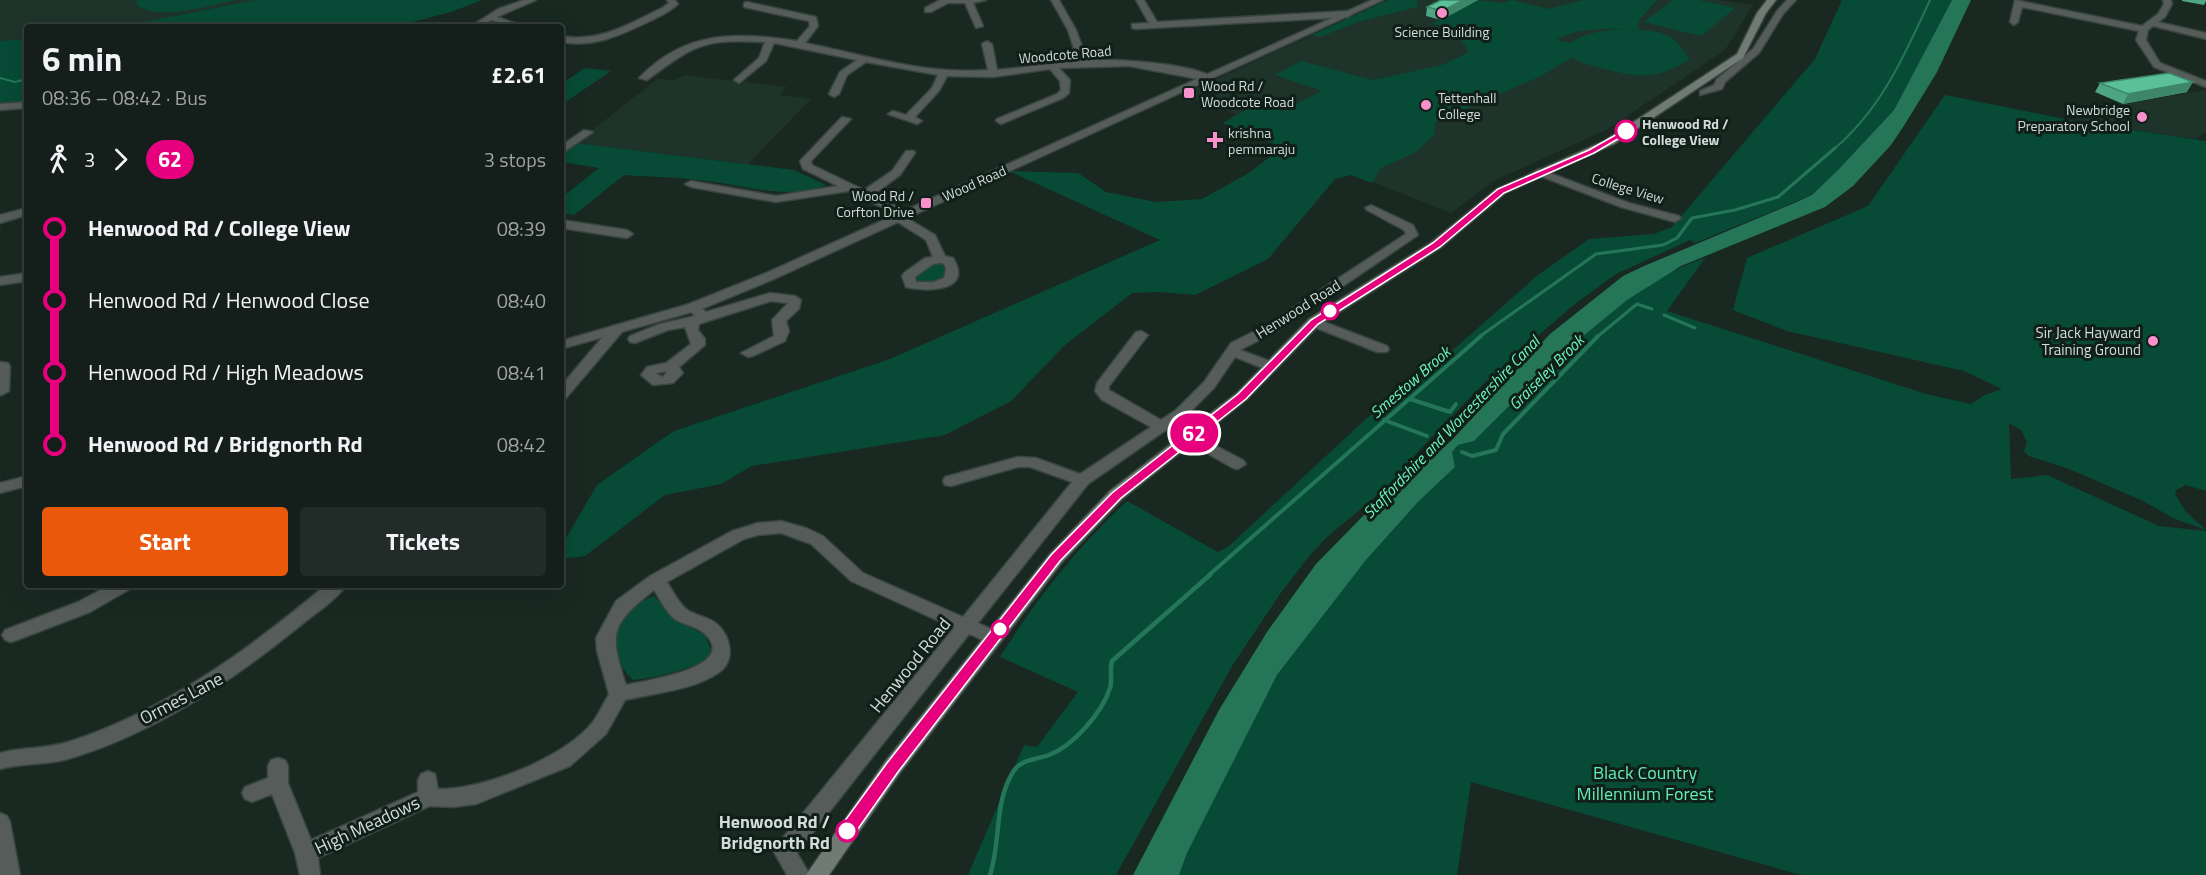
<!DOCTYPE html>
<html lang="en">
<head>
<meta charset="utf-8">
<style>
  :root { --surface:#141e1a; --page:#212b27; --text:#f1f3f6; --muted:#9da2a2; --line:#333c39; --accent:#ea580c }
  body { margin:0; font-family:"Titillium Web",sans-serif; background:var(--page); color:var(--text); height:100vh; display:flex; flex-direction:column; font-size:22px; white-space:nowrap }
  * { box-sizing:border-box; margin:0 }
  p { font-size:20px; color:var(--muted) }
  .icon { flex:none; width:33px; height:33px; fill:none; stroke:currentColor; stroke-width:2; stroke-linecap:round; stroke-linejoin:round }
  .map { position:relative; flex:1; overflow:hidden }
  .drawer { position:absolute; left:24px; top:24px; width:540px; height:564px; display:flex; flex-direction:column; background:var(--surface); border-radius:6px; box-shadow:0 6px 24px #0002,0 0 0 2px var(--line) }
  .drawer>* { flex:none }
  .badge { padding:0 12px; border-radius:20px; font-size:21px; line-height:39px }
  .map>.badge { position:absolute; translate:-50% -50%; box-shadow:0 0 0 3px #fff }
  .legs { display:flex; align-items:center; gap:9px; height:66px; padding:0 18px; font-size:20px }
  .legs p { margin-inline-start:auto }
  .overview { display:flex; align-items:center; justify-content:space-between; height:102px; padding:0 18px }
  h1 { font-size:33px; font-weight:700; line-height:45px }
  .primary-button { display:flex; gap:12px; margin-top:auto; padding:12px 18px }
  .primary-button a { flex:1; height:69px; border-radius:6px; background:var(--accent); color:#fff; font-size:24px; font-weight:700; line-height:69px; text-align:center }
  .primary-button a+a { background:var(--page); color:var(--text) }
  ul { padding:0 18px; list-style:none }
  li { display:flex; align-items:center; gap:21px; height:72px; font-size:22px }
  li i { display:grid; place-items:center; width:9px; height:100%; margin:0 8px; background:currentColor }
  li i::after { content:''; width:15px; height:15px; margin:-8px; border:4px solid; border-radius:50%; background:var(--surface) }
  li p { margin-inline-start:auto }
  li:first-child i { background:linear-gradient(#0000 50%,currentColor 0) }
  li:last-child i { background:linear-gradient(currentColor 50%,#0000 0) }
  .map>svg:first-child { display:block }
</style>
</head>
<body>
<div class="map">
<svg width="2206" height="875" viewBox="0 0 2206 875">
  <rect width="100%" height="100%" fill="#1a2822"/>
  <g fill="#1e332a">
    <polygon points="0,0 282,0 146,27 27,27 27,45 0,49"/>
    <polygon points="1388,0 1719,0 1753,5 1725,50 1608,129 1494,181 1451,213 1223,123 1236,114 1182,95"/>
    <polygon points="684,75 787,87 779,95 811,99 748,164 576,143 657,79 675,80"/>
    <polygon points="2206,90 2206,132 2196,139 2080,122 2076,112"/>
  </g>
  <g fill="#074b36">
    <path d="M137,0H236C211,5 159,22 137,5Z"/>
    <polygon points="255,0 482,0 451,12 393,27 119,27"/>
    <polygon points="1388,0 1417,0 1417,7 1358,22 1320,37 1312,35"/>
    <path d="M1478,0L1501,3L1512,0L1548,9L1584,0H1657L1639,20L1638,29C1612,29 1578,26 1556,40L1571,43C1589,27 1645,26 1667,35C1676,39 1683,51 1690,59C1649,86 1626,74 1582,63L1573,57L1541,76L1436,122L1434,135L1416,152L1381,168L1372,183L1351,175L1335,179L1268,259L1195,295L1159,292L1132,293L1065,345L1011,401L945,435L752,466L721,484L665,495L585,556L561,559V547L597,485L674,431L890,359L1160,240L1009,171L1078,173L1106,192L1156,202L1202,199L1249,173L1282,147L1223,123L1257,104L1282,111L1322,91L1275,75L1301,61L1373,80L1442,65L1468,53C1465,40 1455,38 1449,27L1432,24Z"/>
    <polygon points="1673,0 1698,0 1735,8 1701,36 1644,22"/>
    <path d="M1842,0H1952L1894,110L1839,169L1812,195L1695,243L1690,240L1616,274L1571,307L1484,383L1410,460L1394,481L1327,537L1310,555L1280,594L1232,666L1116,875H968L1024,745L1037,747L1078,692L1000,657C1036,600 1077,547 1127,501L1218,552L1228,547L1367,418L1435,366L1538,275L1589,239L1654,234L1672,227L1815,59Z"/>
    <polygon points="27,39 27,104 0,105 0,41"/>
    <polygon points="585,68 611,71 561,105 561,84"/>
    <path d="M1945,95L2080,122L2206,141V491L2186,485L2176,490L2175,494L2186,512L2206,530L2175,519L2141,500L2069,469L2029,456L2024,451L2027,442L2021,430L2009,423L2011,479L2047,475L2159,526L2206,531V875H1801L1471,782L1457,875H1179L1187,853L1277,675L1366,560L1418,502L1455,467L1452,452L1458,445L1474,441C1536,378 1619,285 1705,258L1667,311L1926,394L1971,404L1985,395L2002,389L1964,371L1787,331L1733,310L1747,258L1868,206Z"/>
    <path d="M576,143L794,170L826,185C786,200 748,186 707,181C680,177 652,177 624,175L574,215L561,213V198L599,168L561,162V155Z"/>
    <path d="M935,262H945L948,276C937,282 925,286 913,280V277Z"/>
    <path d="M654,596L677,620L705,635L711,650L707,660C684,671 658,677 633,680C602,651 616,610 654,596Z"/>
  </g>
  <polygon fill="#257659" points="1952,0 1971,0 1937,72 1905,124 1891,145 1853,186 1825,207 1681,266 1627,300 1559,356 1474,441 1458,445 1452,452 1455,467 1418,502 1366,560 1277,675 1187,853 1179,875 1133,875 1219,710 1267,632 1316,564 1364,515 1451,441 1550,334 1623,276 1644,266 1799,201 1812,195 1839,169 1894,110"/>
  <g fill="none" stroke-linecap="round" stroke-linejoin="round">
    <g stroke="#257659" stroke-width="2">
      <polyline points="0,78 15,82 27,79"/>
      <path d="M1834,149C1882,108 1904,56 1930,0"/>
    </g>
    <g stroke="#257659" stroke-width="3">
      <polyline points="1664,315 1695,328"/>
      <polyline points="1479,337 1596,254 1663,245 1677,238 1692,218 1735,210 1778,197 1835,148"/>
      <polyline points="1597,337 1637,304 1652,309"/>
    </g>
    <g stroke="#257659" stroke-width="4">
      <polyline points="1410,399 1450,412 1456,404"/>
      <polyline points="1384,420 1427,436"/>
      <polyline points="1462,452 1472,456 1496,450 1503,434 1598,336"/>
      <polyline points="1209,575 1481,336"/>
    </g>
    <path stroke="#257659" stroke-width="4.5" d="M990,875C1001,842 994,802 1013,772C1021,759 1035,760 1049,755C1073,746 1102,713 1110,688C1113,680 1109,670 1112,661L1211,574"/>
    <g stroke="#38453f" stroke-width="3">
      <g id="minor">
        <polygon points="524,0 536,0 497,17 526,27 513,27 491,20 480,27 470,27 498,9"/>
        <path d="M667,0H675L678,4C670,12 660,16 650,21C621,35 594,48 561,42V36C599,43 629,24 662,8L669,3Z"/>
        <polygon points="940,0 986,0 973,3 983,26 976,28 965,3 948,3 931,12 925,12 925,8"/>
        <path d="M1051,0H1059L1076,30L1087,60C1115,59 1192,63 1214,78L1209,81L1129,66L1059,68L1070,80L1069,93L1063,98L1001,124L996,121L997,119L1057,94L1061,90L1060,81L1050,69L993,77L947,76L939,91L915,117L922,121L917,124L888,114L893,111L906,115L932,88L938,75L866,62L847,75L839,94L834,97L829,94L840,72L857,60L774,43L766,61L739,83L734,80L759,58L765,42C703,39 696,44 647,80L639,78C685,30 736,32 797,41L810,26L809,21L744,7V3L747,2L816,17L818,26L805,43C865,55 925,75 988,70L982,44L987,41L992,44L997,70L1078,61L1068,30Z"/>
        <polygon points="1136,0 1144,0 1157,22 1348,11 1352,14 1348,17 1135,29 1132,28 1132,24 1149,23"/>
        <polygon points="1787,0 1796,0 1783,14 1759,53 1725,82 1722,89 1700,95 1700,91 1714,85 1717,79 1753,49 1777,11"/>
        <polygon points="2015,0 2142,26 2158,14 2164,4 2163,0 2171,0 2172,4 2165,17 2158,22 2206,33 2206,39 2153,26 2148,30 2146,40 2160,63 2206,81 2206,87 2154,67 2136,40 2139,31 2022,7 2018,22 2014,25 2010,22"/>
        <polygon points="27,102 27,108 0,110 0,104"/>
        <path d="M842,117L851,119L811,161L812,165L864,190L892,171L906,151H914L915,153L900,175L873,195L908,212L910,214L905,217L935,235L945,256L953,258C974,292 926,292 906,287L902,276L904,273L925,258L933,257L926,240L893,219L891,217L895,214L849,191L776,202L691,187L685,184L691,181L776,196L838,186L803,169L800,161ZM940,263L944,264L946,269L944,278L934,282H916L915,277L933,264Z"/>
        <polygon points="584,130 593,132 561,154 561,146"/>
        <polygon points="1539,169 1629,203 1679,216 1681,218 1675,222 1621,207 1535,174 1533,172"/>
        <path d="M1371,205L1413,225L1418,235L1277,331L1240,350L1275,363L1277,366L1275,369H1265L1235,357L1214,388L1186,416L1088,484L978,623L1000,633L1003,638L1000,643L994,645L969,634L797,853L810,875H787L774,852L777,845L954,628L851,581L811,544L781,533L758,535L744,539L667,582C673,591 680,606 689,611C698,616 711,618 718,625C731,637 736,662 718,673C693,690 655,693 625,700L606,734L570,766L476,804L453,807L430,806L318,858L320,875H300L295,853L272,794L252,802L245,799L242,793L245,787L268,778V766L271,760L278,758L285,760L288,766V783L311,840L418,792V780L421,774L428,771L435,774L438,789C483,790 564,758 593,722C599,713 604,703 609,694L597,651L596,638L616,601L650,576L732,531L758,523L781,521L806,528L823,536L863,573L963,617L1072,482L1030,467H1018L951,486L945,485L943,481L945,477L1018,457L1036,458L1080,474L1151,427L1102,400L1095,391L1097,383L1136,332L1141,331L1148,335L1109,386V390L1161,420L1176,410L1204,382L1231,343L1267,325L1406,234L1404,230L1367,210L1365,208ZM654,590C660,599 667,614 676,620C685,625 698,627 705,634C740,668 644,681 626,685C609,633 610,625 654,590Z"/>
        <polygon points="27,208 27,215 0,223 0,215"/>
        <polygon points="561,220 627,230 633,234 627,238 561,228"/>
        <polygon points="27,273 27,281 0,285 0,277"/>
        <path d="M770,293L795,296L801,300L799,309L786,321L789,331L785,341L753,356L748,357L741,353L774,336L772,320L788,303L771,301L699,324L698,330L705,339V345L679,367L683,373L673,383L653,385L641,375L647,367L666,363L691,344L685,327L668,330L635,343L630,342L628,339L630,336L660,324L695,316L690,311L692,308H702L706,312ZM667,371L663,377L656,374L657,373Z"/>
        <polygon points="1314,318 1387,346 1389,349 1387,352 1377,352 1309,325 1307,322"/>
        <polygon points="617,325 622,326 624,329 622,332 566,398 561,399 561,386 612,326"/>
        <polygon points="0,362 8,363 10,366 9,391 2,395 0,395"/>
        <polygon points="1189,432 1243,460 1246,464 1238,469 1233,468 1184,440 1182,437 1184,434"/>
        <polygon points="110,585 133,585 130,589 90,612 17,640 11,642 5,640 2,635 5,630 78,602"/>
        <path d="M326,585H346C337,600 315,613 301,625C232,681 155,733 68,759C46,765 22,763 0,769V753C22,747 46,749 68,742C165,711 248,650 326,585Z"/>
        <polygon points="0,813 7,816 10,822 20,875 0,875"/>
      </g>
    </g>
    <g stroke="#38453f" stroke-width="3">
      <g id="tertiary">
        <polygon points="1372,0 1383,0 774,279 699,310 561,349 561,341 689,304 766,273"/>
        <polygon points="27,476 27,486 0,493 0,483"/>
      </g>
    </g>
    <g stroke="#38453f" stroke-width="3">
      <polygon id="secondary" points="1767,0 1776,0 1766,13 1743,58 1614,144 1505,193 1440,248 1319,325 1247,399 1122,499 1062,562 899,774 829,875 806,875 885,762 1050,554 1110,491 1237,393 1309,319 1432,242 1497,189 1606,140 1737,54 1757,13"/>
    </g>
    <use href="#minor" fill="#555c59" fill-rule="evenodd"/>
    <use href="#tertiary" fill="#555c59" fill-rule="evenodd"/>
    <use href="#secondary" fill="#707b76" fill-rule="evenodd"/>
  </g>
  <g fill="#4da583">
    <polygon points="1478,0 1441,20 1426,16 1427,7"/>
    <polygon points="2182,0 2206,0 2206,1 2204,5 2182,1"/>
    <polygon points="2100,83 2187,92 2123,104 2095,92"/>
  </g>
  <g fill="#3e866a">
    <polygon points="1463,0 1478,0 1441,20 1442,11"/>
    <polygon points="2193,82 2187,92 2123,104 2128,94"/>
  </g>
  <g fill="#59c098" stroke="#3e866a" stroke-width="1.5">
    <polygon points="1441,0 1463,0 1442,11 1427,7"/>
    <polygon points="2169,73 2193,82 2128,94 2100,83"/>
  </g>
  <polygon fill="#e6007e" stroke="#fff" stroke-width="1.5" points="1626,129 1628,133 1594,153 1504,193 1440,247 1318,324 1246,399 1121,498 1060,561 898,772 853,836 841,836 839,831 841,826 887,763 1051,555 1112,493 1238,394 1311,320 1433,243 1498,189 1589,150"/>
  <g fill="#f890cb" stroke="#111f19" stroke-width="2">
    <circle cx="1442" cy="13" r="6"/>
    <rect x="1183" y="87" width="12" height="12" rx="3"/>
    <circle cx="1426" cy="105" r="6"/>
    <circle cx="2142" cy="117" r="6"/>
    <path d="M1212 131h6v6h6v6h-6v6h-6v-6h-6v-6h6z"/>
    <rect x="920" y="197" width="12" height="12" rx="3"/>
    <circle cx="2153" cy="341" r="6"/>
  </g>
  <g fill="#fff" stroke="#e6007e" stroke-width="3">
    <circle cx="1626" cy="131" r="10"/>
    <circle cx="1330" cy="311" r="8"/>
    <circle cx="1000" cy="629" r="8"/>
    <circle cx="847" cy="831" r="10"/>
  </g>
  <g text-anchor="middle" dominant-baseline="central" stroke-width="6" stroke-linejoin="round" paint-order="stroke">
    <g font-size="14" fill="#d3dcd8" stroke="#111f19" text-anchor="start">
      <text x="1442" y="31" text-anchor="middle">Science Building</text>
      <text x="1201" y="85">Wood Rd /<tspan x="1201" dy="16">Woodcote Road</tspan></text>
      <text x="1438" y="97">Tettenhall<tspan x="1438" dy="16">College</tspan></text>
      <text x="2130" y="109" text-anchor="end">Newbridge<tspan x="2130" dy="16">Preparatory School</tspan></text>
      <text x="1228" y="132">krishna<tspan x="1228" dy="16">pemmaraju</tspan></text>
      <text x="914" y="195" text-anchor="end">Wood Rd /<tspan x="914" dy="16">Corfton Drive</tspan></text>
    </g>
    <g font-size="14" fill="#d3dcd8" stroke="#111f19">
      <text transform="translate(1065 54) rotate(-5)">Woodcote Road</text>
      <text transform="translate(974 183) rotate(-24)">Wood Road</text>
      <text transform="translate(1628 188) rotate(17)">College View</text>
    </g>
    <g font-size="14" font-weight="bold" fill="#d3dcd8" stroke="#111f19" text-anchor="start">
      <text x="1642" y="123">Henwood Rd /<tspan x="1642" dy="16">College View</tspan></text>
    </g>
    <g font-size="15" fill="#d3dcd8" stroke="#111f19">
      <text transform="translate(1298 309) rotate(-32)">Henwood Road</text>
    </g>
    <g font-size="15" fill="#d3dcd8" stroke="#111f19" text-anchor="end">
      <text x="2141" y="332">Sir Jack Hayward<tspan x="2141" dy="17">Training Ground</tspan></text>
    </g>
    <g font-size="16" font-style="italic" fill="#6cf8c3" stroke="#111f19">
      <text transform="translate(1546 372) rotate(-45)">Graiseley Brook</text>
      <text transform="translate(1410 382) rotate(-41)">Smestow Brook</text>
      <text transform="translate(1451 427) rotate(-46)">Staffordshire and Worcestershire Canal</text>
    </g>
    <g font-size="18" fill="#d3dcd8" stroke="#111f19">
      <text transform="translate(910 665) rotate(-51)">Henwood Road</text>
      <text transform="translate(181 698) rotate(-28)">Ormes Lane</text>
      <text transform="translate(367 825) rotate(-25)">High Meadows</text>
    </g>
    <g font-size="18" fill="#62eeba" stroke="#111f19">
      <text x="1645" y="772">Black Country<tspan x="1645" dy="21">Millennium Forest</tspan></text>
    </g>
    <g font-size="18" font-weight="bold" fill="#d3dcd8" stroke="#111f19" text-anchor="end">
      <text x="830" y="821">Henwood Rd /<tspan x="830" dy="21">Bridgnorth Rd</tspan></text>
    </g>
  </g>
</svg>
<b class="badge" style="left:1194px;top:433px;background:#e6007e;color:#fff">62</b>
<section class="drawer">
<div class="overview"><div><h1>6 min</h1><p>08:36 – 08:42 · Bus</p></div><b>£2.61</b></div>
<div class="legs"><svg class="icon" aria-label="walk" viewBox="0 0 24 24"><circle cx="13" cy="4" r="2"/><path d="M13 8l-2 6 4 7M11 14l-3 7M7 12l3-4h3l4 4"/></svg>3<svg class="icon" aria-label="forward" viewBox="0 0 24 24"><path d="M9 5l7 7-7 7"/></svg><b class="badge" style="background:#e6007e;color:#fff">62</b><p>3 stops</p></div>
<ul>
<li><i style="color:#e6007e"></i><b>Henwood Rd / College View</b><p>08:39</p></li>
<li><i style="color:#e6007e"></i><span>Henwood Rd / Henwood Close</span><p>08:40</p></li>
<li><i style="color:#e6007e"></i><span>Henwood Rd / High Meadows</span><p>08:41</p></li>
<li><i style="color:#e6007e"></i><b>Henwood Rd / Bridgnorth Rd</b><p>08:42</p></li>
</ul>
<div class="primary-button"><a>Start</a><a>Tickets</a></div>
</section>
</div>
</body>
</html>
